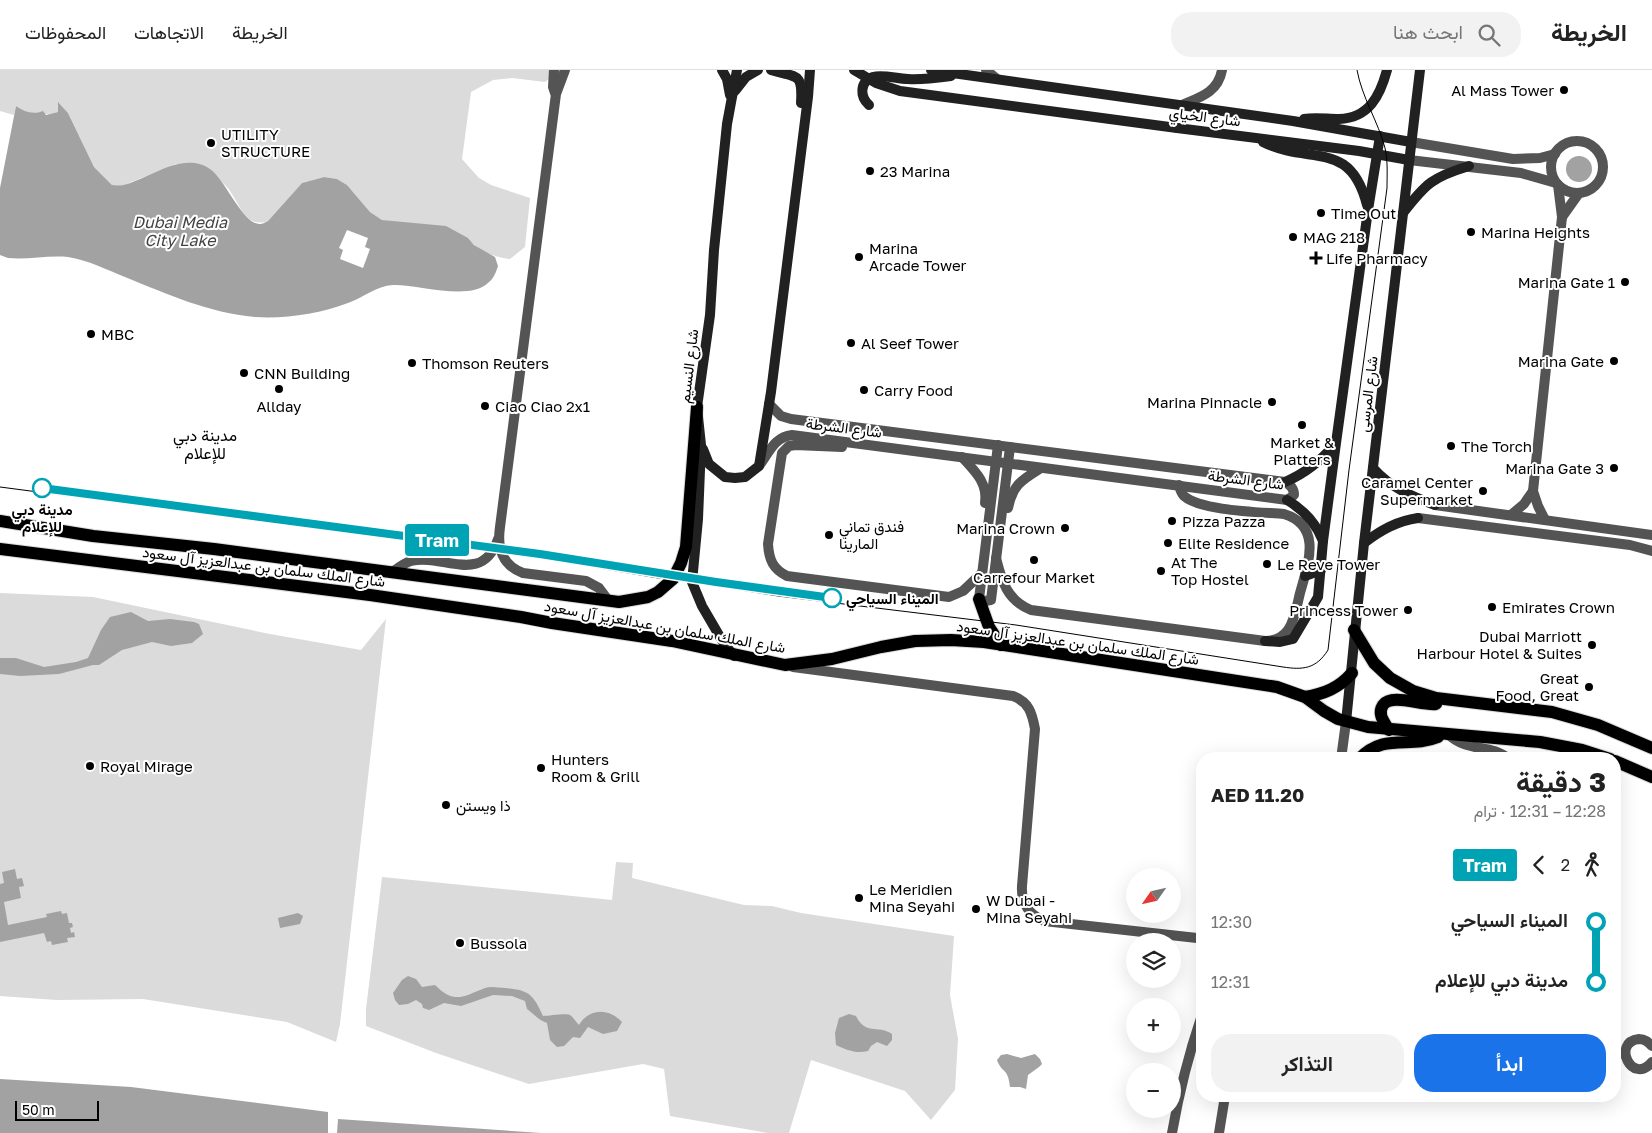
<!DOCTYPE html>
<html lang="ar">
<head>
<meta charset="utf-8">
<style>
  :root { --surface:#fff; --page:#f2f2f2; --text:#222; --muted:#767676; --line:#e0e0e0; --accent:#1a73e8 }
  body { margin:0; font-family:"Golos Text",Vazirmatn,sans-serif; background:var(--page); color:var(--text); direction:rtl; height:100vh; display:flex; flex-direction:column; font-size:19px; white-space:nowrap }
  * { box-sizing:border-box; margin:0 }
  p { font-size:16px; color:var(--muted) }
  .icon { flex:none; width:28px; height:28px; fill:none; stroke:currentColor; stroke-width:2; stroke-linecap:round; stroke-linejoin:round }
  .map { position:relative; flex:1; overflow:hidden; direction:ltr }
  .details { position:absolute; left:1196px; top:682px; width:425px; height:350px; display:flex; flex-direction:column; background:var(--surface); border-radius:20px; box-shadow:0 5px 20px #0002; direction:rtl }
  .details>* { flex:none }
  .badge { padding:0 10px; border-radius:4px; font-size:18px; line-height:32px }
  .needle { width:32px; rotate:236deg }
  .controls { position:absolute; left:1126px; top:798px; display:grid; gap:10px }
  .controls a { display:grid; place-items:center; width:55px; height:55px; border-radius:50%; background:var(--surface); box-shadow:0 5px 20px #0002; font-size:25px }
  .scale { position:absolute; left:15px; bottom:12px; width:84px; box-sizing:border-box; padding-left:5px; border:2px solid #000; border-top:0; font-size:14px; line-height:18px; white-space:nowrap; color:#000; -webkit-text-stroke:4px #fff; paint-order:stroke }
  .map>.badge { position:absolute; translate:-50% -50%; box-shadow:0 0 0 2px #fff }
  .legs { display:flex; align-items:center; gap:8px; height:55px; padding:0 15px; font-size:16px }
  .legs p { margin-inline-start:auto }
  .overview { display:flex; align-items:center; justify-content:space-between; height:85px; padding:0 15px }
  h1 { font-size:28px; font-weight:700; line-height:38px }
  .button { display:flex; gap:10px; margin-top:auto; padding:10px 15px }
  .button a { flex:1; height:58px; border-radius:20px; background:var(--accent); color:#fff; font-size:20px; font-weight:700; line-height:58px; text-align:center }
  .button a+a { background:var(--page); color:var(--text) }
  ul { padding:0 15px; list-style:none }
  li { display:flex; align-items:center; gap:18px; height:60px; font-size:19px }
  li i { display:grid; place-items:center; width:8px; height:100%; margin:0 6px; background:currentColor }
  li i::after { content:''; width:12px; height:12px; margin:-6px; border:4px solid; border-radius:50%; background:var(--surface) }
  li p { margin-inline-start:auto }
  li:first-child i { background:linear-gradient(#0000 50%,currentColor 0) }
  li:last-child i { background:linear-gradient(currentColor 50%,#0000 0) }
  header { display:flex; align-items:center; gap:30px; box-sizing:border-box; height:70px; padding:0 25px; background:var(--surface); border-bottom:1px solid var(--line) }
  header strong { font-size:24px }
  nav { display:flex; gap:28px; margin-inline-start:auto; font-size:18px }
  .search { width:350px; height:45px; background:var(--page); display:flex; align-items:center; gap:12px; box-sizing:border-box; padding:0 18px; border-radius:20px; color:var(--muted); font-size:19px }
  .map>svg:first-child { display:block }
</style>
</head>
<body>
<header>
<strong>الخريطة</strong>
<div class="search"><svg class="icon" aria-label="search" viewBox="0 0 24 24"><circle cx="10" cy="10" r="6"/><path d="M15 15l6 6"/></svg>ابحث هنا</div>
<nav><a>الخريطة</a><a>الاتجاهات</a><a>المحفوظات</a></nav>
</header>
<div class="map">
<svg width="1652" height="1063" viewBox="0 0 1652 1063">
  <rect width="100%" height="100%" fill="#fff"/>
  <g fill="#dbdbdb">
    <path d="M0,0H551L552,7L545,12L512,8L493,10L471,22L462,89L479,108L491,115L530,128L525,177L510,189C494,187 478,181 468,168L382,150L370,142L347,115L337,109L324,107L302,113L268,151C242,160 239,127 224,114C218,109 185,98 176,94L124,115H112L94,97L68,43L59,33L58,42C44,46 29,45 16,36L14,45L0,41Z"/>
    <polygon points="0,523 93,527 270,564 361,580 386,549 340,954 336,972 287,952 143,929 57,930 0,926"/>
    <polygon points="616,792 633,793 632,808 744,835 772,836 801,843 954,866 950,925 958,969 955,1020 931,1050 905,1021 811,990 789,1063 768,1063 670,1046 664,999 643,994 529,1014 436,983 366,956 366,939 382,807 612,830"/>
  </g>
  <g fill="#a2a2a2">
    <path d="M58,32L68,43L94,97L112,115C117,115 122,116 127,114C151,107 184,81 210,99C225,109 243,155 260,154C263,154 265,152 268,151L302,113L324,107L337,109L347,115L370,142L382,150L446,156L468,168L474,175L495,187L498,196C496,202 494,208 489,212C470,232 417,214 393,215C376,216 363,228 348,233C319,244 285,249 255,247C209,243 167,224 125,207C107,200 88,190 68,187C48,185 28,190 8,188L0,185V118L16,36C25,42 33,45 43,41L46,45L58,42Z"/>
    <circle cx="1579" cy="99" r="13"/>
    <polygon points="131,542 148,551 170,549 194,552 199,554 203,564 192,573 171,576 152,572 122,580 99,595 93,595 59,604 20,606 0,604 0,588 16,588 44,597 76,592 88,588 101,560 110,547"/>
    <polygon points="15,799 17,809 22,808 24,816 19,817 21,828 4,832 8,855 47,847 46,844 61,841 62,844 67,843 69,853 72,853 73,857 70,858 71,863 74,862 75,867 67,868 68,872 52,875 51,871 47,872 44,863 0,872 0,814 4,813 2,802"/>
    <polygon points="298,843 303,846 300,854 280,858 278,848"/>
    <path d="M408,906L416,909L422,917L435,915C455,935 464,926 485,918C491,916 499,918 505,918C529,920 533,924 543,946C549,946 565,943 570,945C573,947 576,952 579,955C589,938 609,938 622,952L617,961L603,964L588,957L580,968L573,967L564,976L557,977L550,970L547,953C538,950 534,944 527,939L525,931L512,926L493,925L461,936L444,933L429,940L423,938L422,934L416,930L408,934L399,935L395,930L393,923L402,910Z"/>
    <path d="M849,944L856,946C866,966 877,954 892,964V970L887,976L877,972L871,976L868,981C856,984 847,980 836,975L835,963L839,948Z"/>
    <path d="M1007,984L1021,988L1035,984L1040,989L1042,994L1039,997L1028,1005L1026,1019L1020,1017H1010C1008,997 1002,1004 997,990L1001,985Z"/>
    <polygon points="0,1009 131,1017 328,1042 328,1063 0,1063"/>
    <polygon points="338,1049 541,1063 337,1063"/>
  </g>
  <polygon fill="#fff" points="347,160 368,168 365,177 370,179 363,198 340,189 343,180 339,178"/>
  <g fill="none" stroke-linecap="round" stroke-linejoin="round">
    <g stroke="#dbdbdb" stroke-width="14">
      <g id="primary">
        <polyline points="0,451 93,466 214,479 619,532 648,527 658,522 673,509 681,493 686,477 697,337"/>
        <polyline points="0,479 370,525 521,547 552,553 672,571 785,595 832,589 881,577 915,571 951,570 984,572 1277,617 1305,627 1324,641 1338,649 1368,657 1540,672 1582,680 1610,689"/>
        <polyline points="979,529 989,557 1001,575"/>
        <polyline points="1354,560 1374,593 1390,608 1413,621 1436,628 1552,642 1598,655 1652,678"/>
        <path d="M1305,627C1324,624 1339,618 1352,603"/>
        <path d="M1389,660C1384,652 1377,644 1383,635C1392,623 1422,636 1436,634"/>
        <path d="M1359,689C1385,662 1409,679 1438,667"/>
        <polyline points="1615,691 1652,707"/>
      </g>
    </g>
    <g stroke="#545454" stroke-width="10">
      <polyline points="554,0 553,17 555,23"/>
      <path d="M565,0L556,24L500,457C497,478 502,495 523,503L586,511L599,518L608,530"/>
      <polyline points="986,0 997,9"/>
      <path d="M1182,35C1201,27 1218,22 1222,0"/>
      <circle cx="1577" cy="97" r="26"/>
      <polyline points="1411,72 1513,89 1540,88 1555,84"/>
      <polyline points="1409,90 1521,103 1556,113"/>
      <polyline points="1562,147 1579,123"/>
      <polyline points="998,375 979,529 985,531 991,530 1010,377"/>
      <path d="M842,377L795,375L789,376L782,383L768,474C769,490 773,499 787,506L949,527L963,521L982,503"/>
      <path d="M962,387C975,401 988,413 985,433"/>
      <path d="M759,396C769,383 774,367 792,365L1287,430L1294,425C1294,418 1290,415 1285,412L791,349L781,346L769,334"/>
      <polyline points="1435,435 1652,465"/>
      <path d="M1008,438C1013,414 1022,410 1041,398"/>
      <polyline points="1511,445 1524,434 1533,421"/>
      <polyline points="1418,448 1630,475 1652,481"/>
      <polyline points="1545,450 1538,436 1533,421 1562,147 1558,115"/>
      <path d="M996,488C1002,512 1007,530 1031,540L1265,571C1274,571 1283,567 1288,560C1295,550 1297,535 1300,523C1308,494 1323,456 1284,444C1260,442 1201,441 1184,426C1181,423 1180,419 1179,415"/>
      <path d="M394,501C399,497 404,493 411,491C443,483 482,516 498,469"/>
      <path d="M1448,664C1468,683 1490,673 1509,689"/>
      <path d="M1652,976C1648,972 1645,969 1639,969C1611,972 1632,1016 1652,992"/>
    </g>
    <g stroke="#545454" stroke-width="10">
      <path d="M793,597L1013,626C1029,632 1032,643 1035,659L1022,816C1021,833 1028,844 1044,851L1197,868L1202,870"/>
      <polyline points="1341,689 1346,652"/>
      <path d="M1172,1063C1179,1023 1189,983 1202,945"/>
      <polyline points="1219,1063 1225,1026"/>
    </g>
    <g stroke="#212121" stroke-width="10">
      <polyline points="722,0 727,9 730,25"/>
      <path d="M771,0C796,8 803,1 801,33"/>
      <polyline points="931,0 1293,51 1411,72"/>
      <polyline points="735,21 746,7 758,0"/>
      <path d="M869,35C860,27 859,12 873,7C883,4 897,9 908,9C922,10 936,8 951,6"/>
      <path d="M1304,49C1315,47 1327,49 1339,49C1369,48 1380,26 1387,0"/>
      <polyline points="1177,58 1359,81 1409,90"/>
      <path d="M1263,72C1310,96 1350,68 1367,135"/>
      <path d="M1403,143C1426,113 1433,107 1469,96"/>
      <polyline points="703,379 709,394 725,407 735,408 745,407 759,396 771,322 808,27 810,0"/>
      <path d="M1373,398C1391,418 1411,426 1435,435"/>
      <path d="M1285,412C1306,403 1321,391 1335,374"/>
      <path d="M1287,430C1304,440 1316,453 1323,471"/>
      <path d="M1364,473C1381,460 1397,451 1418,448"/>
      <polyline points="1305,506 1321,500"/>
      <polyline points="1265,571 1280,572 1293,569 1318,527 1323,471 1336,373 1368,140 1380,66"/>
      <polyline points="734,586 723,572 702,536 692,512 698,449 701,375 697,337 710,245 714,180 727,54 737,0"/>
      <polyline points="1346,652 1364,473 1420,0"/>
    </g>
    <use href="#primary" stroke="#000" stroke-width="12"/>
    <path stroke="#000" stroke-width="1" d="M0,417L540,488L658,508L673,509L778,526L1016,555L1283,597C1303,600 1316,599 1328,580L1349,400L1387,118C1387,105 1388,91 1385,78C1378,51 1362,28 1357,0"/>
    <polyline stroke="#212121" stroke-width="10" points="854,0 876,13 900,21 1177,58"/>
  </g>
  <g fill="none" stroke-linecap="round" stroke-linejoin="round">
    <g stroke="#fff" stroke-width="11">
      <polyline id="line-1" points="42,418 540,484 716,512 832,528"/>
    </g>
    <use href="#line-1" stroke="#00a3b4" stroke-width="8"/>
  </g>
  <g fill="#000" stroke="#fff" stroke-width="2">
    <circle cx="1564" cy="20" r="5"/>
    <circle cx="211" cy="73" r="5"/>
    <circle cx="870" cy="101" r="5"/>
    <circle cx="1321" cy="143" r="5"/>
    <circle cx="1471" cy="162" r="5"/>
    <circle cx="1293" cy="167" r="5"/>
    <circle cx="859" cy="187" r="5"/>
    <path d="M1313.5 180.5h5v5h5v5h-5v5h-5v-5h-5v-5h5z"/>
    <circle cx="1625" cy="212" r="5"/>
    <circle cx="91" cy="264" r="5"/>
    <circle cx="851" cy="273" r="5"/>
    <circle cx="1614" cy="291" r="5"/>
    <circle cx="412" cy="293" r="5"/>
    <circle cx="244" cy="303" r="5"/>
    <circle cx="279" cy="319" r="5"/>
    <circle cx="864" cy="320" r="5"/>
    <circle cx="1272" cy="332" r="5"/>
    <circle cx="485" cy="336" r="5"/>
    <circle cx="1302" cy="355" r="5"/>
    <circle cx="1451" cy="376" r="5"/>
    <circle cx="1614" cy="398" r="5"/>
    <circle cx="1483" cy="421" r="5"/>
    <circle cx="1172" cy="451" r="5"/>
    <circle cx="1065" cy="458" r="5"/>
    <circle cx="829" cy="465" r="5"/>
    <circle cx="1168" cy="473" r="5"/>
    <circle cx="1034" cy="490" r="5"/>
    <circle cx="1267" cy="494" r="5"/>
    <circle cx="1161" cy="501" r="5"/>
    <circle cx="1492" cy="537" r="5"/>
    <circle cx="1408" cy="540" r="5"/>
    <circle cx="1592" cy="575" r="5"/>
    <circle cx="1589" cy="617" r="5"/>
    <circle cx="90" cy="696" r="5"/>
    <circle cx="541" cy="698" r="5"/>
    <circle cx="446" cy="735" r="5"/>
    <circle cx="859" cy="828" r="5"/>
    <circle cx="976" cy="839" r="5"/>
    <circle cx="460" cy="873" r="5"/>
  </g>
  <g fill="#fff" stroke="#00a3b4" stroke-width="2.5">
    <circle cx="42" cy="418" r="9"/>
    <circle cx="832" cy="528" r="9"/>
  </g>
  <g text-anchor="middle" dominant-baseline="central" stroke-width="4" stroke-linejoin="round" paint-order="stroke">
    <g font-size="15" fill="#000" stroke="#fff" text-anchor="start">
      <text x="1554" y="20" text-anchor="end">Al Mass Tower</text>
      <text x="221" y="64">UTILITY<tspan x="221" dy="17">STRUCTURE</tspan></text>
      <text x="880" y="101">23 Marina</text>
      <text x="1331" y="143">Time Out</text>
      <text x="1481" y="162">Marina Heights</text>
      <text x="1303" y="167">MAG 218</text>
      <text x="869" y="178">Marina<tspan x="869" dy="17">Arcade Tower</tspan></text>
      <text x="1326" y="188">Life Pharmacy</text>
      <text x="1615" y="212" text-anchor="end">Marina Gate 1</text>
      <text x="101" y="264">MBC</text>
      <text x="861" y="273">Al Seef Tower</text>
      <text x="1604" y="291" text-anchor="end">Marina Gate</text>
      <text x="422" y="293">Thomson Reuters</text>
      <text x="254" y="303">CNN Building</text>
      <text x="874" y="320">Carry Food</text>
      <text x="1262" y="332" text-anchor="end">Marina Pinnacle</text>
      <text x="279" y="336" text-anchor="middle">Allday</text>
      <text x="495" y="336">Ciao Ciao 2x1</text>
      <text x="1302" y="372" text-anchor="middle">Market &amp;<tspan x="1302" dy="17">Platters</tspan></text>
      <text x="1461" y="376">The Torch</text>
      <text x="1604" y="398" text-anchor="end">Marina Gate 3</text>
      <text x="1473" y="412" text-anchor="end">Caramel Center<tspan x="1473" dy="17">Supermarket</tspan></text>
      <text x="1182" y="451">Pizza Pazza</text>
      <text x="839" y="456">فندق تماني<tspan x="839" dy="17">المارينا</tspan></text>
      <text x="1055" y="458" text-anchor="end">Marina Crown</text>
      <text x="1178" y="473">Elite Residence</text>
      <text x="1171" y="492">At The<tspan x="1171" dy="17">Top Hostel</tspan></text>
      <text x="1277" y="494">Le Reve Tower</text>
      <text x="1034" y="507" text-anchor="middle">Carrefour Market</text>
      <text x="1502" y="537">Emirates Crown</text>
      <text x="1398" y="540" text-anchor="end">Princess Tower</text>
      <text x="1582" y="566" text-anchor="end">Dubai Marriott<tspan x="1582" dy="17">Harbour Hotel &amp; Suites</tspan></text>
      <text x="1579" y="608" text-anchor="end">Great<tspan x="1579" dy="17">Food, Great</tspan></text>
      <text x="551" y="689">Hunters<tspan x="551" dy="17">Room &amp; Grill</tspan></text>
      <text x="100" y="696">Royal Mirage</text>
      <text x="456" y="735">ذا ويستن</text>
      <text x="869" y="819">Le Meridien<tspan x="869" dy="17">Mina Seyahi</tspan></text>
      <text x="986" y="830">W Dubai -<tspan x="986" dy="17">Mina Seyahi</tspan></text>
      <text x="470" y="873">Bussola</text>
    </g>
    <g font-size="15" fill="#000" stroke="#fff">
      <text transform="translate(1205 46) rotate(7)">شارع الخياي</text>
      <text transform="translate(688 296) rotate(-83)">شارع النسيم</text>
      <text transform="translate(1367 324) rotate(-83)">شارع المرسى</text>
      <text transform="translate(844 357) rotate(7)">شارع الشرطة</text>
      <text transform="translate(1246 409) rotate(7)">شارع الشرطة</text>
      <text transform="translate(264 496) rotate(7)">شارع الملك سلمان بن عبدالعزيز آل سعود</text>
      <text transform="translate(665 556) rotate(10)">شارع الملك سلمان بن عبدالعزيز آل سعود</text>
      <text transform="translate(1078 572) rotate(8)">شارع الملك سلمان بن عبدالعزيز آل سعود</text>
    </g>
    <g font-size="15" font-weight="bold" fill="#000" stroke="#fff">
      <text x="42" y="439">مدينة دبي<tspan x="42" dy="17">للإعلام</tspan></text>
      <text x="846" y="528" text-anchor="start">الميناء السياحي</text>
    </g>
    <g font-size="16" font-style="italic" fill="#434343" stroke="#fff">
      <text x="180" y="152">Dubai Media<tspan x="180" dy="18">City Lake</tspan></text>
    </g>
    <g font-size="16" fill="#000" stroke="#fff">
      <text x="205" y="365">مدينة دبي<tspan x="205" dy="18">للإعلام</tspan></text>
    </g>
  </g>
</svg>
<div class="controls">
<a><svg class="needle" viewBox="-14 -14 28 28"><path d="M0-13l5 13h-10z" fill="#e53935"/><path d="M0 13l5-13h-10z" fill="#767676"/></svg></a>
<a><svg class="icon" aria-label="layers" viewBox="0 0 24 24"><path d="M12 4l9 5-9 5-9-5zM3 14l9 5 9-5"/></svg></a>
<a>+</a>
<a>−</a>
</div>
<div class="scale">50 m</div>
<b class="badge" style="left:437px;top:470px;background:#00a3b4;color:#fff">Tram</b>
<section class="details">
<div class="overview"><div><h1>3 دقيقة</h1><p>12:28 – 12:31 · ترام</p></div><b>AED 11.20</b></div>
<div class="legs"><svg class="icon" aria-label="walk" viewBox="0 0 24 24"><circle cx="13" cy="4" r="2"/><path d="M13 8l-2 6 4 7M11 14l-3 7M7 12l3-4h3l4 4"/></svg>2<svg class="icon" aria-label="back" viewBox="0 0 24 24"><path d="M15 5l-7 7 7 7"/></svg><b class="badge" style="background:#00a3b4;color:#fff">Tram</b></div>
<ul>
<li><i style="color:#00a3b4"></i><b>الميناء السياحي</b><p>12:30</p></li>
<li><i style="color:#00a3b4"></i><b>مدينة دبي للإعلام</b><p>12:31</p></li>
</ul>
<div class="button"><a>ابدأ</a><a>التذاكر</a></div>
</section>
</div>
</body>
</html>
